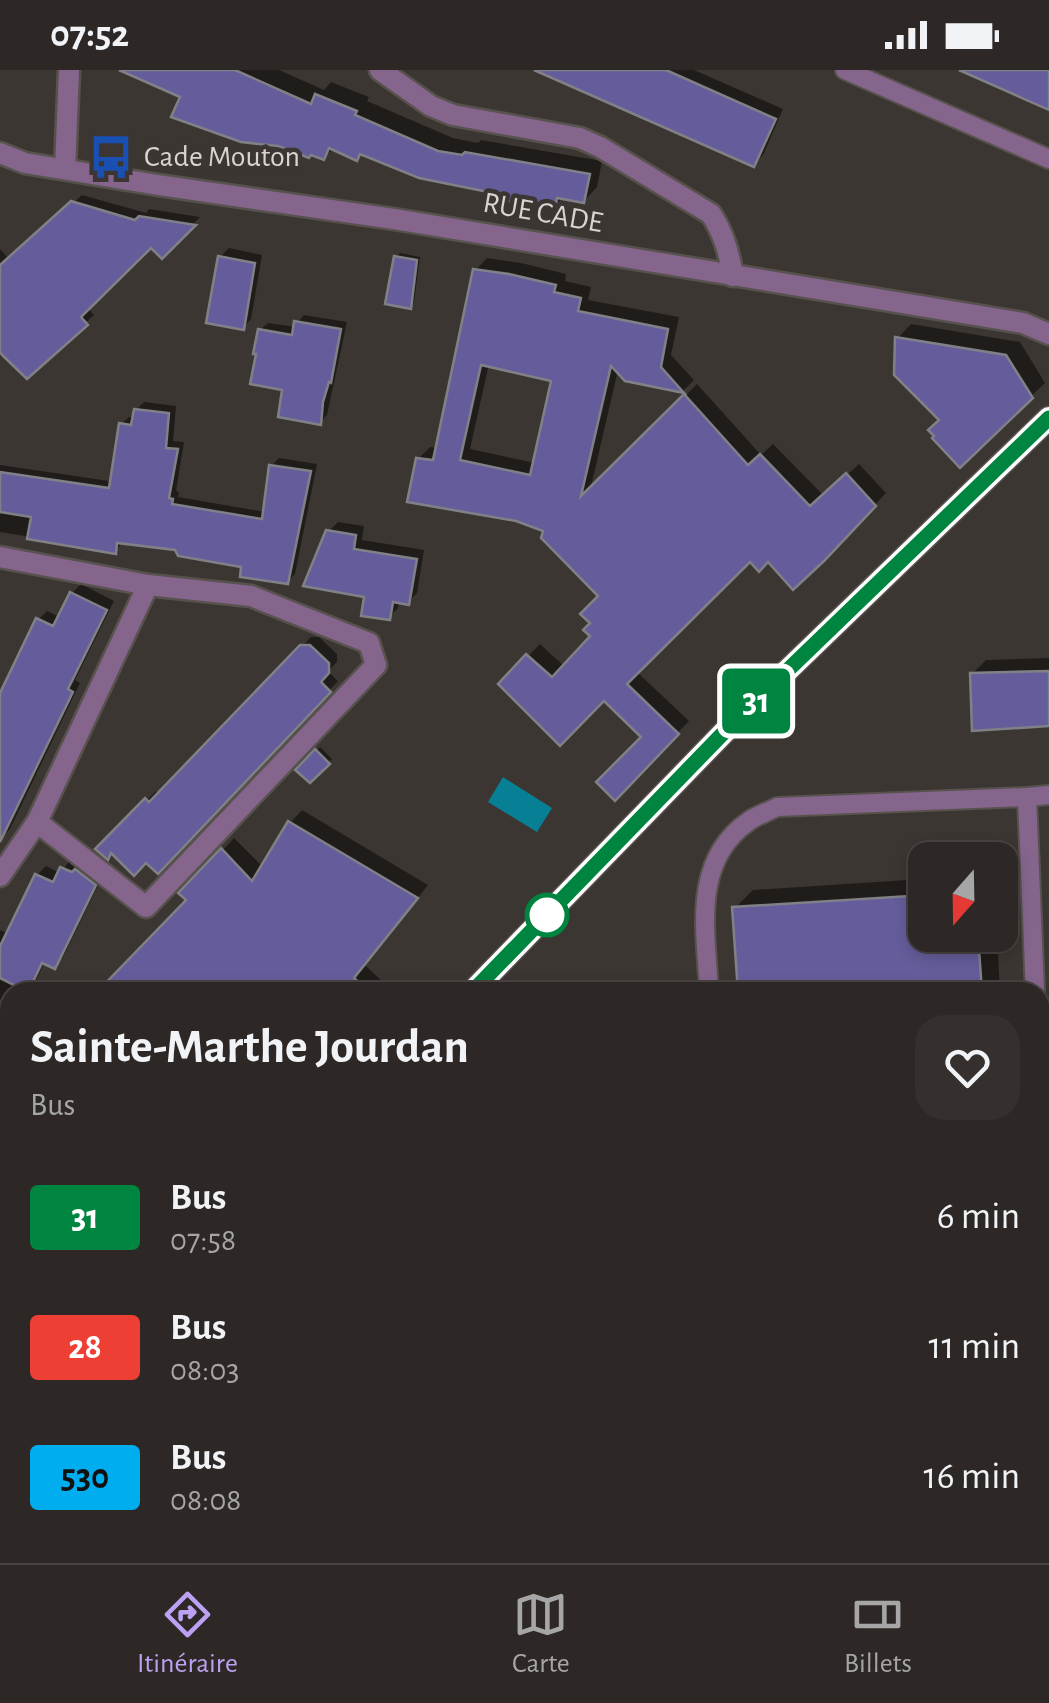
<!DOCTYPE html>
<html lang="fr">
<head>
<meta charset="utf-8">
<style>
  :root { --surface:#2d2826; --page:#35302e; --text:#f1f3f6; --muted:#a7a6a7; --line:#484443; --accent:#bca0f2 }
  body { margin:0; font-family:"Alegreya Sans",sans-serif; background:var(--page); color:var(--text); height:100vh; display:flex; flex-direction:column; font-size:38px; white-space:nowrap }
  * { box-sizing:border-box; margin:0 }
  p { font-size:32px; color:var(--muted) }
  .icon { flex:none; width:55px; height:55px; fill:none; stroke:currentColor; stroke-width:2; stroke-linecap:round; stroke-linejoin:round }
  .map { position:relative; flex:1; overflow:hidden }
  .details { position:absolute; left:0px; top:912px; width:1050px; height:582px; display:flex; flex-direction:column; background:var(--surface); border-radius:30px 30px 0 0; box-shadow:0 5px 15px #0003,0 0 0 2px var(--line) }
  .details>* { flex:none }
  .badge { padding:0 20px; border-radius:8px; font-size:35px; line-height:65px }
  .needle { width:65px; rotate:200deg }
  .buttons { position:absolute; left:908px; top:772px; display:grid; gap:20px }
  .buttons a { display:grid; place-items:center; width:110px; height:110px; border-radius:20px; background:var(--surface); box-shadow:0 5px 15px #0003,0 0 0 2px var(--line); font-size:50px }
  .map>.badge { position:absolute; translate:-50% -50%; box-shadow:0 0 0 5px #fff }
  .round { display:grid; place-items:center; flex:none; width:105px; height:105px; border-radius:30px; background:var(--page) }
  .overview { display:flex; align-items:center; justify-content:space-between; height:170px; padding:0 30px }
  h1 { font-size:48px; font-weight:700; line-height:75px }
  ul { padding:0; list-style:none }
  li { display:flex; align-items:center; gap:30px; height:130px; padding:0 30px }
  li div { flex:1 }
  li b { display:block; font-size:38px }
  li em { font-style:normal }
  li .badge { min-width:110px; font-weight:700; text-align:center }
  .status { display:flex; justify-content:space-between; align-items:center; height:70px; padding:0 50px; background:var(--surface); direction:ltr }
  .status svg { height:28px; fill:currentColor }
  .tab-bar { display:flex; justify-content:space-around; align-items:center; height:140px; border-top:2px solid var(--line); background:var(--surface); font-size:28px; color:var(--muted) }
  .tab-bar a { display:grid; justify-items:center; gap:5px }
  .tab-bar .on { color:var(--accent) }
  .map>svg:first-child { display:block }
</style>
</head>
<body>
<div class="status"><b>07:52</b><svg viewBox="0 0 49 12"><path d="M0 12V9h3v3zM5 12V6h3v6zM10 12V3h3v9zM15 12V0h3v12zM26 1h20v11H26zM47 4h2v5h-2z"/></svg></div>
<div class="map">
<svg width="1049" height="1493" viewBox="0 0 1049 1493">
  <rect width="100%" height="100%" fill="#3c3632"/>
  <polygon fill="#078096" points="503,707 552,738 537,762 488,732"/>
  <g fill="#0007" fill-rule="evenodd">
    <polygon points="129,0 279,0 324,20 331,12 369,27 367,31 453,68 478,73 481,70 602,91 597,117 584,131 563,127 554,136 362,82 356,88 334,77 324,88"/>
    <polygon points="541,0 694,0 783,39 763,85 754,94"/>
    <polygon points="82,125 146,143 149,139 200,147 162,185 151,175 88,238 94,245 27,305 3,283 0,287 0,179 9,189"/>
    <polygon points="229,178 262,185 251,249 243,258 220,187"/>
    <polygon points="400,183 420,187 414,232 410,236 396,187"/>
    <path d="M487,188L521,193L566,204L565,211L591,217L588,230L679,247L671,285L694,310L683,321L627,309L618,300L590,421L697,314L761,385L773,374L824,426L859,394L886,423L836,476L769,489L750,488L636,601L689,651L615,727L644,667L604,628L501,614L540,574L565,597L593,566L601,526L546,459L418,389L430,377L438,378L476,200ZM489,294L554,309L535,393L470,379Z"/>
    <polygon points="304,245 347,252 327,345 320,352 285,318 260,260 268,253 296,257 297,253"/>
    <polygon points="911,254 1020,272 1045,313 960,394 942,350 898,268"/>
    <polygon points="144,332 176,336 173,371 184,372 176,421 179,422 178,427 265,442 271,396 279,388 317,394 295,504 287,512 244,495 176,478 122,473 115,481 0,462 0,395 116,412 121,354 129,347 135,347 136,340"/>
    <polygon points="338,452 364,456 362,470 424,480 417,523 408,532 399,531 398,538 389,547 367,525 329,461"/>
    <polygon points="81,514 114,531 75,610 80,613 10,759 1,768 0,629 38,550 47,541 60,547 72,523"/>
    <polygon points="311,567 319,567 337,584 337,592 328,601 338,611 158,801 146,790 113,782 108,786 98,779 156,721 159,725"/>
    <polygon points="1049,588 1049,654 972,604 986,590"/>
    <polygon points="320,677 332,689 310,710 299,700"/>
    <polygon points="302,740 428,815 365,895 387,916 387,922 266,922 258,914 250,922 99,922 189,830 182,823 234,768 263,797 290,753"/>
    <polygon points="71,789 103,805 63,887 54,896 45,892 30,922 10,922 10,946 0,941 0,860 9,864 37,805 46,796 60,803"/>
    <polygon points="925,807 925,865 997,865 1000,922 740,922 735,838 753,820 922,809"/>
    <polygon points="10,1048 10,1119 0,1115 0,1062"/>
    <polygon points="10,1155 10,1290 0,1290 0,1277 3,1274 0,1272 0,1179"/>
    <polygon points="0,1324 10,1329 10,1370 0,1381"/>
    <polygon points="115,1485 179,1485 171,1493 108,1493"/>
    <polygon points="281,1485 409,1485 401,1493 279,1493 284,1488"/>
    <polygon points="512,1485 558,1485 558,1492 511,1493"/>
    <polygon points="600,1485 647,1485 646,1493 600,1493"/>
    <rect x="774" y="1485" width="260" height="8"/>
  </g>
  <g fill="#655d9b" stroke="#808087" stroke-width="2.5" fill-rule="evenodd">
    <polygon points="119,0 235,0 311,34 315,24 357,41 355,45 438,81 462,85 465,82 590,104 584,133 557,128 555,139 508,131 508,126 419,108 360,84 357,91 329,78 324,90 311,85 309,88 278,76 241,72 171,47 180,27"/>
    <polygon points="534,0 666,0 776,49 754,97"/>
    <polygon points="959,0 1049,0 1049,40"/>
    <polygon points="71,131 135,150 139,146 196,155 162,189 151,178 81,247 88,255 27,309 0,283 0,195"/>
    <polygon points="218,186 255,193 244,260 206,253"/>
    <polygon points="394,186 417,190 411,239 385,234"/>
    <path d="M473,199L509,204L556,215L554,222L581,228L578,241L668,259L661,297L684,323L625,311L611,296L581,426L684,324L748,395L760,384L810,436L846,403L876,436L824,491L793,520L768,492L759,502L750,492L627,614L679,664L615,731L596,712L641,667L604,631L560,676L498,614L526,584L552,607L590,566L583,560L590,553L580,544L598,526L541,468L543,461L516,451L407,432L416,388L433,390ZM481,295L551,311L530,405L460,390Z"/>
    <polygon points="294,251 341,259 331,313 329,312 323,332 321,355 278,347 282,320 250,314 256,284 253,284 258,259 292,265"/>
    <polygon points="895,267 1006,285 1033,328 960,398 932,368 934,366 928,360 939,350 894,305"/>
    <polygon points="134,339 169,343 166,378 178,379 169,428 173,429 172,434 262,449 269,395 311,401 288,514 240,507 241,497 178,486 175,480 117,473 116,484 27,469 31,447 0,442 0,402 109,418 119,353 131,355"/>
    <polygon points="326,460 356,465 354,479 417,489 409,535 393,532 390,550 361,546 364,527 303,516"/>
    <polygon points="70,522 107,540 68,619 73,622 0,772 0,623 36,548 53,556"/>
    <polygon points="300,575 310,575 329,593 329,603 321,612 331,622 158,804 146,793 134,806 111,783 108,790 95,779 145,728 149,732"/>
    <polygon points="1049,601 1049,656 972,661 970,603"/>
    <polygon points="315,679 330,694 310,713 295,700"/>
    <polygon points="288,751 418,828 354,908 369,922 97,922 186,830 178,823 221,778 252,811"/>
    <polygon points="60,797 72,802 75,799 96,815 55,899 42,893 28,922 0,908 0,876 35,804 53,812"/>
    <polygon points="925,825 925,865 978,865 982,922 738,922 732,837"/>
  </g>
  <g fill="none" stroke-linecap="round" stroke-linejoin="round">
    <g stroke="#58524f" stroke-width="22">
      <g id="lane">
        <polyline points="845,0 1049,89"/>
        <polyline points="1027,727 1049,725"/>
        <path d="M709,922C706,861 691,791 749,751C757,745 768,742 777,737L1027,727L1035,922"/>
        <polyline points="1040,1033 1049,1249"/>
        <polyline points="744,1485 745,1493"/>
      </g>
    </g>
    <g stroke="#58524f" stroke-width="25">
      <g id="street">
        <path d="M380,0L431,36L453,45L580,68L600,77L711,144C724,164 729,183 733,206"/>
        <polyline points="0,83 25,93 158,115 394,149 1023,253 1049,264"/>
        <polyline points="65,99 69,0"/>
        <polyline points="0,487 148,515 37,752 0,806"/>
        <polyline points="37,752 146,837 376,595 369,573 251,526 148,515"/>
        <polyline points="472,922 734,652 1049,348"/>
        <polyline points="0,1317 10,1322"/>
        <polyline points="0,1411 10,1401"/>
        <polyline points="487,1493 487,1485"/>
        <polyline points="573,1493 574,1485"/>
      </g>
    </g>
    <use href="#lane" stroke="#85658c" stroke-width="18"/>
    <use href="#street" stroke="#85658c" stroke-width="20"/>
  </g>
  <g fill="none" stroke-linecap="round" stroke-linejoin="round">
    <g stroke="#fff" stroke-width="22">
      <polyline id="line" points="472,922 734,652 1049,348"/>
    </g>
    <use href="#line" stroke="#008540" stroke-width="15"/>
  </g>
  <defs>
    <g id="bus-bare" transform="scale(3.45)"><path d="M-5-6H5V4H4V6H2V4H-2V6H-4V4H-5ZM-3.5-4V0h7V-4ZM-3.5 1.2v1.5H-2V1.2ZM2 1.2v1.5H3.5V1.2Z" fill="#1a4fb4" stroke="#3c3632" stroke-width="2.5" paint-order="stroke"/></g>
  </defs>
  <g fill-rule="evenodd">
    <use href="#bus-bare" x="111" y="87"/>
  </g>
  <circle fill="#fff" stroke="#008540" stroke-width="5" cx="547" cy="845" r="20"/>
  <g text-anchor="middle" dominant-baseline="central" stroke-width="9" stroke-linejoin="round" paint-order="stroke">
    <g font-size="30" fill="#d8d4d2" stroke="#3c3632" text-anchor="start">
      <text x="144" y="87">Cade Mouton</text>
    </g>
    <g font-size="30" fill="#d8d4d2" stroke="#3c3632">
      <text transform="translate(543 143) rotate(10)">RUE CADE</text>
    </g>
  </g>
</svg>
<div class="buttons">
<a><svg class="needle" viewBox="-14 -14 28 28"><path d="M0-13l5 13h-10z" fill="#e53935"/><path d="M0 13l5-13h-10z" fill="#a7a6a7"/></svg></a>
</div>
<b class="badge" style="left:756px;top:631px;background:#008540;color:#fff">31</b>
<section class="details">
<div class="overview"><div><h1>Sainte-Marthe Jourdan</h1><p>Bus</p></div><a class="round"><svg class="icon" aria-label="heart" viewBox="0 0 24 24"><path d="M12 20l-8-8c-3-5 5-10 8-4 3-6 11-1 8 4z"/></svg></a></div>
<ul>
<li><span class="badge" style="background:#008540;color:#fff">31</span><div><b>Bus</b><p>07:58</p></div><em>6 min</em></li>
<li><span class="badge" style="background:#ee3f34;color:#fff">28</span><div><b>Bus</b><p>08:03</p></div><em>11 min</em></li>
<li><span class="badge" style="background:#00adee;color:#111">530</span><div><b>Bus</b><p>08:08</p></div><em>16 min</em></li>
</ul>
</section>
</div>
<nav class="tab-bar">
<a class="on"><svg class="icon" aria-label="directions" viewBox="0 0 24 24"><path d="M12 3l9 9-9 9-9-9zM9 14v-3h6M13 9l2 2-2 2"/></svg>Itinéraire</a>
<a><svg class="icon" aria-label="map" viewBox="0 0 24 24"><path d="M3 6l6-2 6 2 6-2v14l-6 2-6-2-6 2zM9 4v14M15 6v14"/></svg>Carte</a>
<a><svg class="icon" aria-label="tickets" viewBox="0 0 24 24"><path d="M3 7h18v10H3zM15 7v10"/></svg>Billets</a>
</nav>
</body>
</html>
